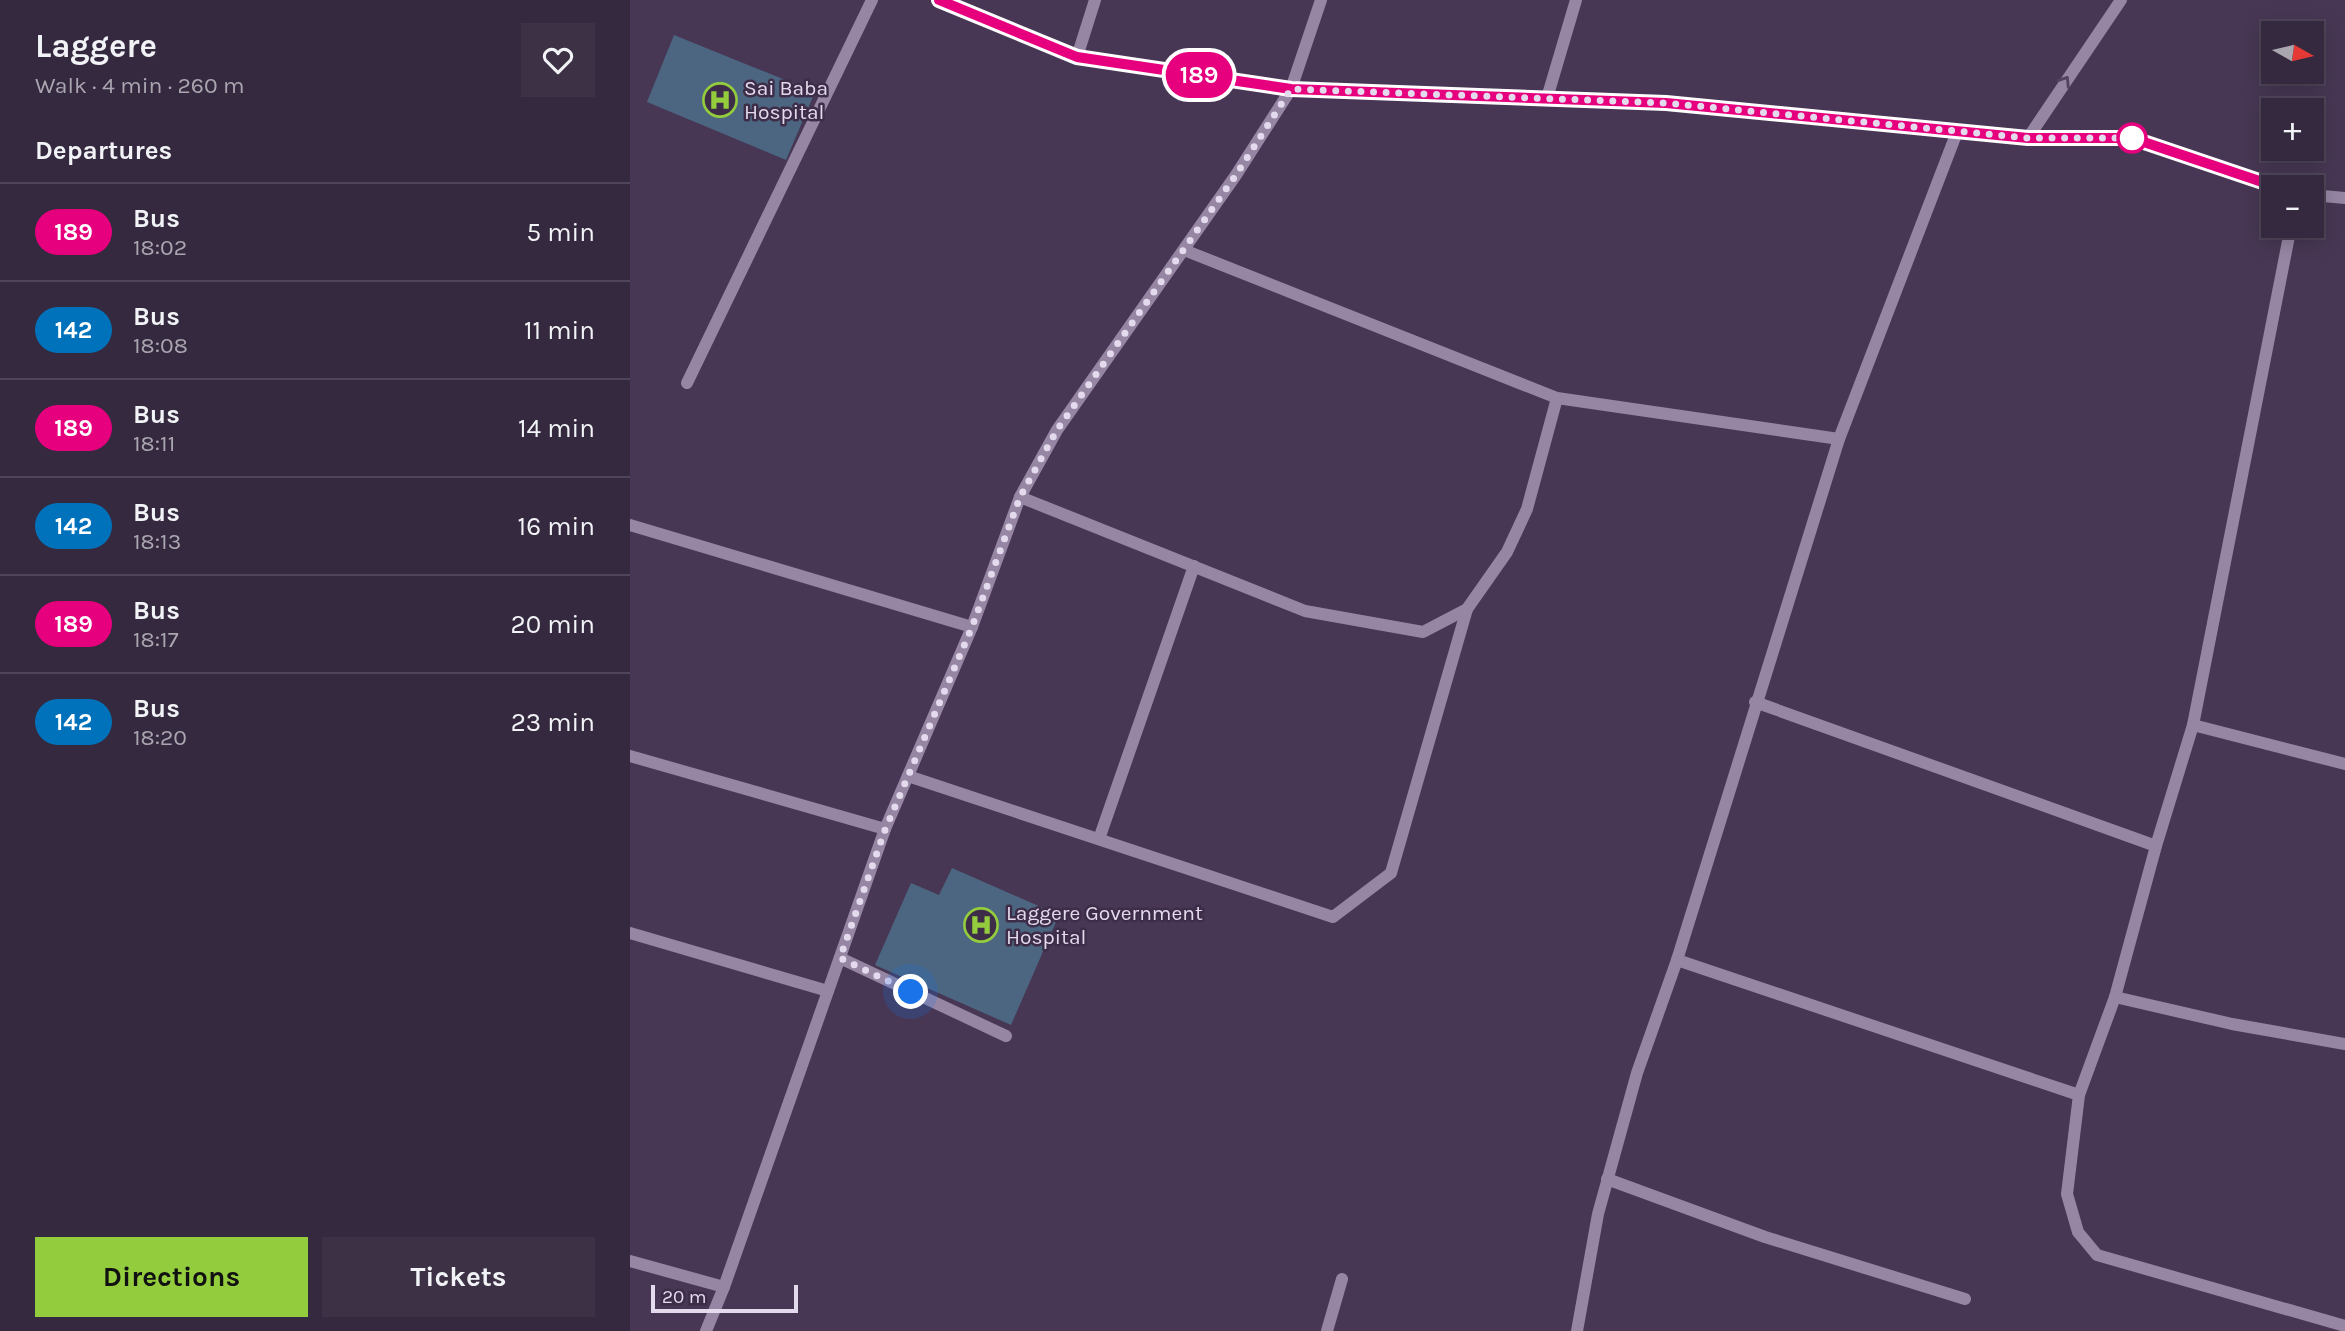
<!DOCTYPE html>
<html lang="en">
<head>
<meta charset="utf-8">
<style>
  :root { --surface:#35293f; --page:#3d3146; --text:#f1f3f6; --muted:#aaa6b0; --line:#4f4559; --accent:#93cc3d }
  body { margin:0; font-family:Karla,sans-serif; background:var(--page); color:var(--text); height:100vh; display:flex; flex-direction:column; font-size:26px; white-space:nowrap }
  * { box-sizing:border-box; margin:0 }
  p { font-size:23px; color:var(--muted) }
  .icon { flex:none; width:38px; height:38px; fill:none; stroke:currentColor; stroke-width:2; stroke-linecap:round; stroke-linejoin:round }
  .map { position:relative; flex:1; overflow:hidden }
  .side { display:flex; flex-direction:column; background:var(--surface); width:630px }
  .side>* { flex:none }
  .badge { padding:0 14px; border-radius:23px; font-size:24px; line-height:46px }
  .needle { width:46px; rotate:98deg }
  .tools { position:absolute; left:1631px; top:21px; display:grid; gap:14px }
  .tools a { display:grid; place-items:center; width:63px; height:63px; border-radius:0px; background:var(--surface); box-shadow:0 4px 18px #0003,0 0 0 2px var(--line); font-size:35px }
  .scale { position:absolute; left:21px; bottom:18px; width:147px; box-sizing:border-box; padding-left:7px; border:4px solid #e4daed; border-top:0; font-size:19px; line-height:24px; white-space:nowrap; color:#e4daed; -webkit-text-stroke:5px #3d2d49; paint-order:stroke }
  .you { position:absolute; width:35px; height:35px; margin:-18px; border:5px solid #fff; border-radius:50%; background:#1a73e8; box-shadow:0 0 0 10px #1a73e833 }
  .map>.badge { position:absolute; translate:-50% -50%; box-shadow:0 0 0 4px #fff }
  h2 { padding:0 35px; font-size:26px; line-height:63px }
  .round { display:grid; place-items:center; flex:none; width:74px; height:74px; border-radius:0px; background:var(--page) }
  .head { display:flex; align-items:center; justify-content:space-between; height:119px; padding:0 35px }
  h1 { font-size:33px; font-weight:700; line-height:52px }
  .action { display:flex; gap:14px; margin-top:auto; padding:14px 35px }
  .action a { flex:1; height:80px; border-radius:0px; background:var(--accent); color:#111; font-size:28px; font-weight:700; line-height:80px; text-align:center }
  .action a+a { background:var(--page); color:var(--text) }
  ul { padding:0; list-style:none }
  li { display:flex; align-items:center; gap:21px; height:98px; padding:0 35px; border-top:2px solid var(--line) }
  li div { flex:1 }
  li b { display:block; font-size:26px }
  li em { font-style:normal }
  li .badge { min-width:77px; font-weight:700; text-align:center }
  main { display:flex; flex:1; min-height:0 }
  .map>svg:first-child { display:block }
</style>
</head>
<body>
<main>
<section class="side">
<div class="head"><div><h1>Laggere</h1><p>Walk · 4 min · 260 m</p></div><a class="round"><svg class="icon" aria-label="heart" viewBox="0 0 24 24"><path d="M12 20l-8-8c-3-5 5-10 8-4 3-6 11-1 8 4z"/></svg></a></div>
<h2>Departures</h2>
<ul>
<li><span class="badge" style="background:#e6007e;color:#fff">189</span><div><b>Bus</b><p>18:02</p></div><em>5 min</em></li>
<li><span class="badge" style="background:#0072bc;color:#fff">142</span><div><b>Bus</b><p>18:08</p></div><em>11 min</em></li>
<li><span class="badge" style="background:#e6007e;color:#fff">189</span><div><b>Bus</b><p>18:11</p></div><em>14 min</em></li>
<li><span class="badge" style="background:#0072bc;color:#fff">142</span><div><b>Bus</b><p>18:13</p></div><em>16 min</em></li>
<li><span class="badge" style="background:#e6007e;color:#fff">189</span><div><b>Bus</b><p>18:17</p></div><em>20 min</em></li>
<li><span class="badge" style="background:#0072bc;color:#fff">142</span><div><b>Bus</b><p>18:20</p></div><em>23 min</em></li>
</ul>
<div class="action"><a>Directions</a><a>Tickets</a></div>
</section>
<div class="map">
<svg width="1715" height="1331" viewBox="0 0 1715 1331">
  <rect width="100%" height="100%" fill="#473754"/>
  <g fill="#4c6681">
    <polygon points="44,35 185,92 156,160 17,102"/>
    <polygon points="322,868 429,915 381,1025 245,965 281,883 309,895"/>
  </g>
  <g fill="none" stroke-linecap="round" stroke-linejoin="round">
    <g stroke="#9686a4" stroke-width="12">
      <polyline points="309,0 447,57 661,89 1036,103 1398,138 1502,138 1647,187"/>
      <polyline points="447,57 465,0"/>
      <polyline points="917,98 946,0"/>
      <polyline points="1398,138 1491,0"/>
      <polyline points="1682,195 1715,198"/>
      <polyline points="1661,226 1563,725 1715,764"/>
      <polyline points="554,250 927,398 1209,439"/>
      <polyline points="57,383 242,0"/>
      <polyline points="390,497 675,611 793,632 837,609 877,552 897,509 927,398"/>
      <polyline points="0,525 342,627"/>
      <polyline points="1125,702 1526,846"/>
      <polyline points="0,756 255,829"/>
      <polyline points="278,776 703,917 761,873 837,609"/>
      <polyline points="469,839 564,566"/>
      <polyline points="0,933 198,991"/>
      <polyline points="210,958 376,1036"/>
      <polyline points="1047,960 1449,1095 1485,997 1526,846 1563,725"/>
      <polyline points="1485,997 1602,1024 1715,1044"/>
      <polyline points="1449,1095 1437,1194 1448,1232 1467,1255 1715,1326"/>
      <polyline points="977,1179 1135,1237 1335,1299"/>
      <polyline points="0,1261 94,1287"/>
      <polyline points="76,1331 94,1287 255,829 342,627 390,497 427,430 606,175 661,89 691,0"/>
      <polyline points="697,1331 712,1279"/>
      <polyline points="947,1331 968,1214 1007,1073 1047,960 1209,439 1327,132"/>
    </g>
  </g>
  <defs><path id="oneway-chevron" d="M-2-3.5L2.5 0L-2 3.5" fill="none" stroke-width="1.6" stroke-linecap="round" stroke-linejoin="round" transform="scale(1.75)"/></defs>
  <use stroke="#534360" href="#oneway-chevron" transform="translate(1435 81) rotate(-57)"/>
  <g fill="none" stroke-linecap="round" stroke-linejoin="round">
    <g stroke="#fff" stroke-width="16">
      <polyline id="line" points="309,0 447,57 661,89 1036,103 1398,138 1502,138 1647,187"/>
    </g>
    <use href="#line" stroke="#e6007e" stroke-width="10"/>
    <polyline stroke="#e4daed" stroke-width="7" stroke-dasharray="0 12.6" points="281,992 210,958 255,830 342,627 390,497 427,430 606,175 661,89 1036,103 1398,138 1502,138"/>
  </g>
  <defs>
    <g id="hospital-ring" transform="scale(1.75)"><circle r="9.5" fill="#3d2d49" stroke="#93cc3d" stroke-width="1.5"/><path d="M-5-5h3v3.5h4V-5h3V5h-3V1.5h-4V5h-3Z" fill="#93cc3d"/></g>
  </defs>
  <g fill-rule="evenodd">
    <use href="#hospital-ring" x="90" y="100"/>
    <use href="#hospital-ring" x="351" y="925"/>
  </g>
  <circle fill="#fff" stroke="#e6007e" stroke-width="3.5" cx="1502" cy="138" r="14"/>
  <g text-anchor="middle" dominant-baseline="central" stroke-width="5" stroke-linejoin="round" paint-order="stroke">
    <g font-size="21" fill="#e4daed" stroke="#3d2d49" text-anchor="start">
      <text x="114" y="88">Sai Baba<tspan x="114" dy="24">Hospital</tspan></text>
      <text x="376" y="913">Laggere Government<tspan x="376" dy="24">Hospital</tspan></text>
    </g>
  </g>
</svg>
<div class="tools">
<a><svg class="needle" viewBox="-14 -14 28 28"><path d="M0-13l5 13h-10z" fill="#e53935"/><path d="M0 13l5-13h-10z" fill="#aaa6b0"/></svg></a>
<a>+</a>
<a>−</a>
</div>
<div class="scale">20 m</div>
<div class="you" style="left:281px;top:992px"></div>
<b class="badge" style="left:569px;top:75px;background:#e6007e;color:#fff">189</b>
</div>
</main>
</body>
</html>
